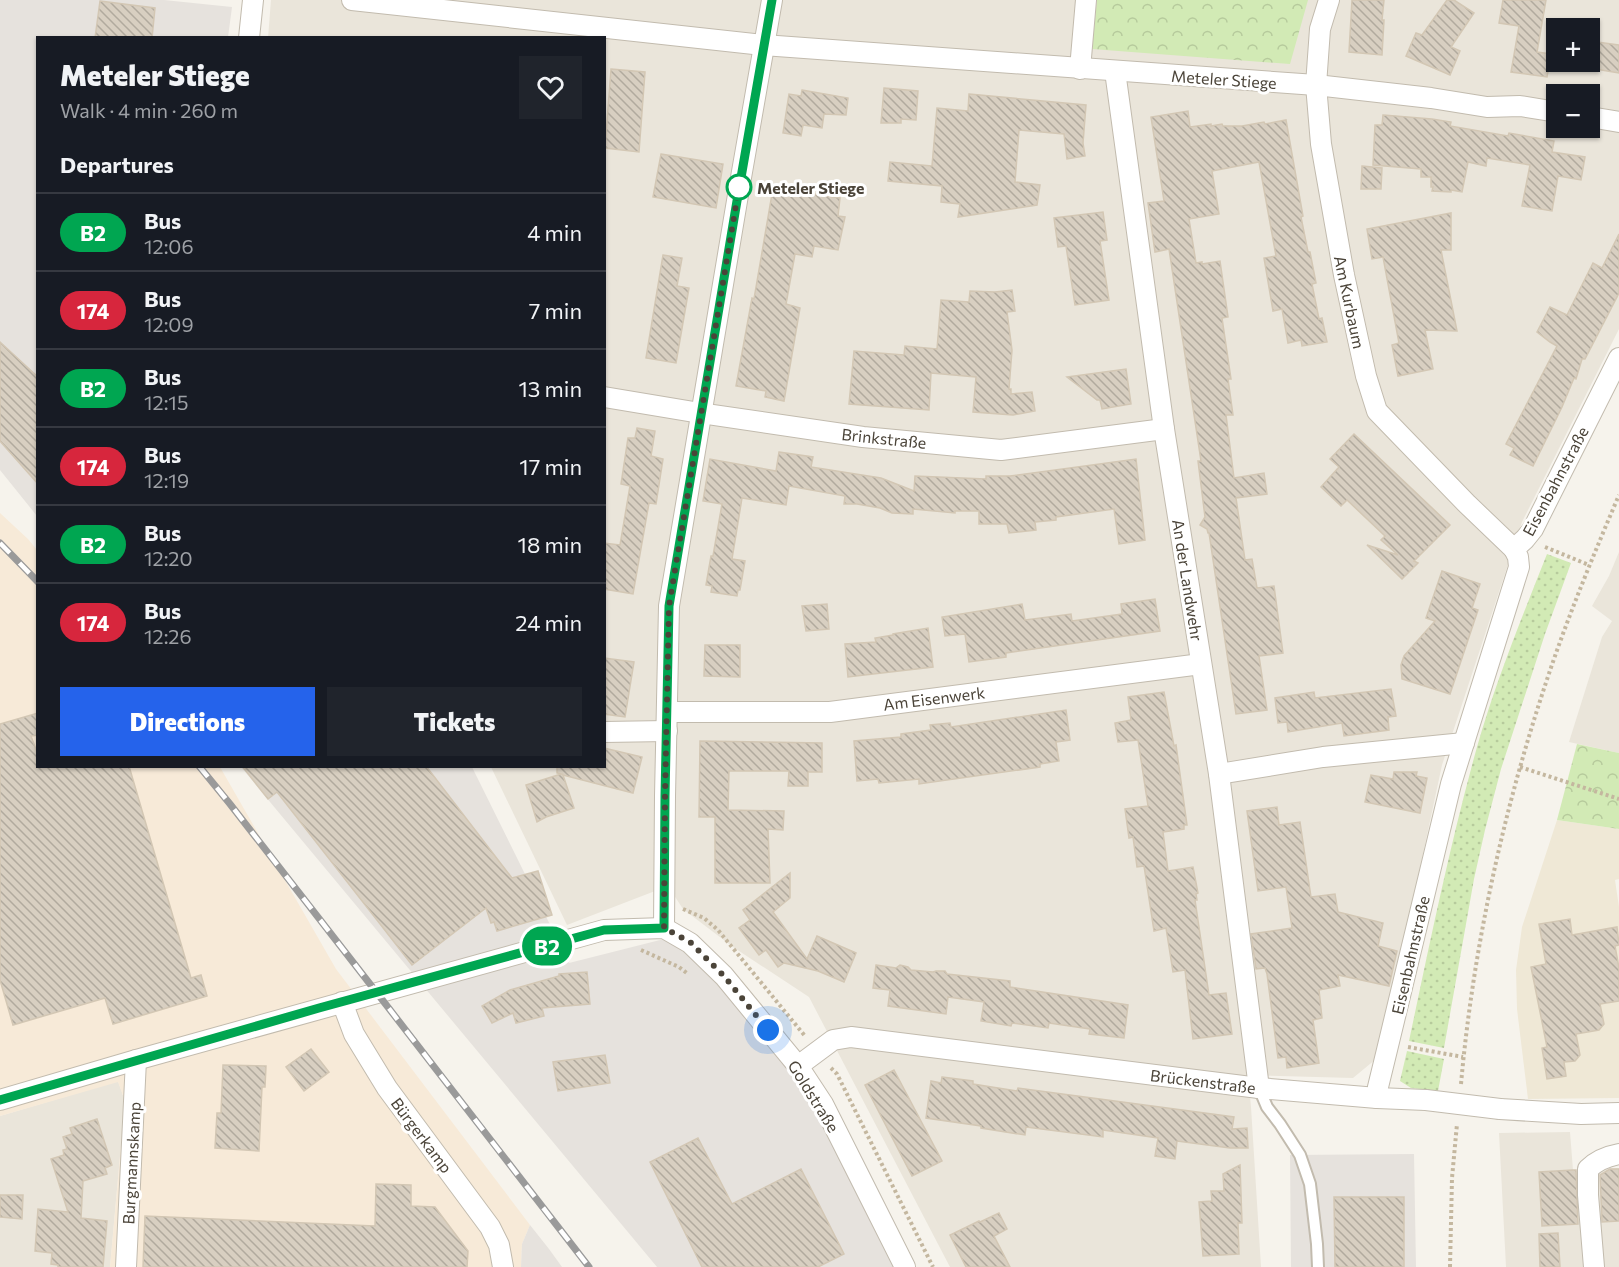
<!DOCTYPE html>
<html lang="en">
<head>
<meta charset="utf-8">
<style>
  :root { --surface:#171b24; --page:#20242c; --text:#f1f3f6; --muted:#9ea1a6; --line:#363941; --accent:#2563eb }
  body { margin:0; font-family:Commissioner,sans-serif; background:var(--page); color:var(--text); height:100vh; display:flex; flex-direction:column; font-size:22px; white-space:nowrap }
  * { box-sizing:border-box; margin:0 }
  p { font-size:20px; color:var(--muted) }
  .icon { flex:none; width:33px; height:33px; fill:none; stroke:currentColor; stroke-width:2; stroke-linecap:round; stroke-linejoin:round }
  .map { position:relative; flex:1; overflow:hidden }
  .drawer { position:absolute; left:36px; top:36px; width:570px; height:732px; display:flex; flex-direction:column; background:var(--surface); border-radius:0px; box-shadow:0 2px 4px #0004 }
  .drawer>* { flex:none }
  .badge { padding:0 12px; border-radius:20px; font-size:21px; line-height:39px }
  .tools { position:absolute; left:1546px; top:18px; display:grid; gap:12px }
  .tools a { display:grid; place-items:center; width:54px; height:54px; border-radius:0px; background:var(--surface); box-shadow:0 2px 4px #0004; font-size:30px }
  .you { position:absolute; width:30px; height:30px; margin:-15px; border:4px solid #fff; border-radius:50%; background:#1a73e8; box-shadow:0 0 0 9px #1a73e833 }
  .map>.badge { position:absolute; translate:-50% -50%; box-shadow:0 0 0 3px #fff }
  h2 { padding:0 24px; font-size:22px; line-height:54px }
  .round { display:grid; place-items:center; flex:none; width:63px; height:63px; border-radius:0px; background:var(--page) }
  .head { display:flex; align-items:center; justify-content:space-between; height:102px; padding:0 24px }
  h1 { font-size:28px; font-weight:800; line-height:45px }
  .primary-button { display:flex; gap:12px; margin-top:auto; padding:12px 24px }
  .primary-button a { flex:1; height:69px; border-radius:0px; background:var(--accent); color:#fff; font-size:24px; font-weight:800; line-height:69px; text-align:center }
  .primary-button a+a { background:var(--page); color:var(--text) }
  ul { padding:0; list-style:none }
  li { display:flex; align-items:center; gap:18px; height:78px; padding:0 24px; border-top:2px solid var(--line) }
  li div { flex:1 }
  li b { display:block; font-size:22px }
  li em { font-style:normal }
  li .badge { min-width:66px; font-weight:700; text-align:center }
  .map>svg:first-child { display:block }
</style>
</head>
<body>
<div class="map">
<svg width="1619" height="1267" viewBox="0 0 1619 1267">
  <defs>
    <pattern id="grass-dots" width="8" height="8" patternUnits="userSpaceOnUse" patternTransform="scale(1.5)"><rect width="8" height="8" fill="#d2eab5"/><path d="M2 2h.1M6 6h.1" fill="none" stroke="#b6ca9c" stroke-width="1.8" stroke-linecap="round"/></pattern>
    <pattern id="park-crowns" width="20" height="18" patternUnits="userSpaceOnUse" patternTransform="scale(1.5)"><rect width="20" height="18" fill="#d2eab5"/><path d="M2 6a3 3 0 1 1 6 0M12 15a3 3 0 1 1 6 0" fill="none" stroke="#b6ca9c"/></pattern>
    <pattern id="building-back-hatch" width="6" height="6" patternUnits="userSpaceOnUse" patternTransform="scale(1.5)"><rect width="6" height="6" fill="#d8cfc1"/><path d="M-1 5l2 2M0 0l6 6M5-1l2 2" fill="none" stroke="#b1aa9e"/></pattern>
  </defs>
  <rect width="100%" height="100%" fill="#f6f3ec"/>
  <g fill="#eae5da" fill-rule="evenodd">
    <path d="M271,0H1619V329L1522,522L1442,765L1405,938L1376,1059L1353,1078L1248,1075L1251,1107L1261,1267H950L809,997L733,947L683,909L668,886L567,925L491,767L604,766V38H268ZM1557,28H1590V62H1557ZM1557,94H1590V128H1557Z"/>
    <polygon points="1619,552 1619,753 1569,742 1602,637 1612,621 1592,606 1609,576"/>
    <polygon points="118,1081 125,1101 110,1267 0,1267 0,1116"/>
    <polygon points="1570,1132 1573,1170 1619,1168 1619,1267 1506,1267 1499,1133"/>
  </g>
  <polygon fill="#f7ead8" points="0,513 28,539 37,550 38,766 220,767 336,969 530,1225 522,1244 521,1267 110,1267 125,1101 118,1082 0,1116"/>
  <g fill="#e6e2dd">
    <polygon points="0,0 164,0 232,7 228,37 38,38 37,516 0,470"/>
    <polygon points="241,767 472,767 569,963 668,938 788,1044 900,1267 657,1267"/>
    <polygon points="1414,1154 1416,1267 1291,1267 1290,1155"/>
    <polygon points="530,1225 549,1249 562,1267 521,1267 522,1244"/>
  </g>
  <polygon fill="#efe8d6" points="1557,820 1619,829 1619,879 1615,880 1619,907 1619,1098 1528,1099 1517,1009 1516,970 1522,927"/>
  <g fill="url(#grass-dots)">
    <path d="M1547,554L1571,563L1545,634L1501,769L1485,830L1474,879L1444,1048L1409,1041C1430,942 1450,844 1477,747C1496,681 1522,617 1547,554Z"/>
    <polygon points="1407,1051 1444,1059 1438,1091 1411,1088 1400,1081"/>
  </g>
  <g fill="url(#park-crowns)">
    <polygon points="1097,0 1308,0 1290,64 1092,49"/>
    <polygon points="1577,744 1619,753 1619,829 1557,820"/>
  </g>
  <g fill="url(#building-back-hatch)" stroke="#d3c7b4" stroke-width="1.5">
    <polygon points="1352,0 1384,0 1382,20 1384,20 1382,55 1349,52"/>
    <polygon points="1447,0 1454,0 1474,13 1451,47 1460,51 1450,75 1406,56 1416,33 1422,35"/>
    <polygon points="1503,0 1546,0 1537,52 1551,54 1547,77 1511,72 1519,26 1499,23"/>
    <polygon points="100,1 155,8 152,38 95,38"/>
    <polygon points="1590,41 1619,45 1619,73 1590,68"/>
    <polygon points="611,69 645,72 639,152 605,148"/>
    <polygon points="884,88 918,91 916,120 901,119 901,123 881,123"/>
    <polygon points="802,90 848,98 846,115 824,114 822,128 803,125 801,136 783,133 789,94 801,96"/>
    <polygon points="969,94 1086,105 1083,143 1085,156 1067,159 1064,134 1019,130 1015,182 1040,185 1037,205 958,217 960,204 941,202 942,186 888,181 890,162 932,166 937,108 968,111"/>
    <polygon points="1188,111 1190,127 1211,124 1211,126 1222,124 1223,126 1242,126 1264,122 1265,124 1286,120 1303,216 1301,217 1308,252 1310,252 1316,283 1312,284 1319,319 1322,318 1327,342 1302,346 1301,340 1288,343 1282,309 1273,311 1264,258 1276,256 1259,162 1212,171 1219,214 1189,219 1196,263 1202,262 1202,264 1220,261 1228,317 1222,318 1231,379 1228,379 1233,415 1226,415 1234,478 1264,473 1267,494 1236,498 1245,560 1252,559 1257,588 1274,586 1283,653 1259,656 1267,710 1236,714 1209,533 1208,533 1207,529 1200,525 1205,517 1198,461 1201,461 1169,249 1155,252 1148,203 1164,201 1151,117"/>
    <polygon points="1383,115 1432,119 1451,122 1450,126 1508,136 1509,133 1554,141 1552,152 1585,157 1581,180 1558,176 1552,211 1522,206 1530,165 1487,158 1486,166 1468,162 1462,192 1451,190 1451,192 1432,191 1433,187 1431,187 1431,177 1421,177 1421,169 1373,165 1375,125 1382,125"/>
    <polygon points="661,154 723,164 716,208 653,197"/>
    <polygon points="1362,166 1382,168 1381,189 1361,189"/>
    <polygon points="773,188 840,198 838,216 845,217 838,250 814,246 812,257 795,254 786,304 800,308 784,401 765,397 766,391 736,386 752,298 754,299"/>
    <polygon points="1103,212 1107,240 1100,241 1109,300 1075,305 1066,246 1058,247 1054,218"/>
    <polygon points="1451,213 1451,250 1441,250 1457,331 1425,330 1433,369 1398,376 1392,345 1399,343 1383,257 1372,259 1367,229"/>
    <polygon points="1619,234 1619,293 1585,359 1582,359 1576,379 1574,378 1562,407 1533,466 1510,455 1514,448 1506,444 1557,346 1550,342 1537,332 1550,307 1567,315 1593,263 1602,268"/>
    <polygon points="663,255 682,258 677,286 689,288 676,363 646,358"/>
    <polygon points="1012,290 1015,311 1007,312 1012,350 1009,389 1011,389 1011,394 1032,392 1035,411 1013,415 973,412 976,377 931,373 929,410 849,404 854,351 904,355 905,346 937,349 941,300 969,302 970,291 995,292"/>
    <polygon points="0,342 38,377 38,484 0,441"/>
    <polygon points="1126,369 1131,404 1102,409 1100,400 1097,400 1067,377"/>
    <polygon points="637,428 655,431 651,456 663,459 656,504 649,503 633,594 604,589 604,543 620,545 630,486 621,484 628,438 635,438"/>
    <polygon points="1354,434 1450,525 1414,561 1418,563 1402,579 1367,545 1398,555 1381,540 1385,536 1347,500 1341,506 1321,487 1339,467 1330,459"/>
    <polygon points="779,452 813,457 811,467 881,478 914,491 915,476 986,479 986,476 1010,476 1136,459 1145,540 1119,544 1114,509 1056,517 1056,520 1035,522 1036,530 1009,533 1007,524 979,524 979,511 955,511 955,513 913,509 913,514 892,513 880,508 857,504 844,504 845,496 789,486 786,505 742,498 732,559 745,561 740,590 738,590 737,596 711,592 712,586 706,585 711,556 713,556 722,504 703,501 710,459 776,471"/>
    <polygon points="1442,571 1480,584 1472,608 1478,610 1450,694 1402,679 1401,665 1404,656 1435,621 1426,618"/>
    <polygon points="1155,599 1160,631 1006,653 1006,657 969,662 965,634 945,636 942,617 1022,604 1025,620 1071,614 1072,621 1122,614 1121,604"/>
    <polygon points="827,604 829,629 806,631 802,606"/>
    <polygon points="928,628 933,667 848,677 845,644 876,642 875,638 893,635 893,634"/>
    <polygon points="705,645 740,645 740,677 704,676"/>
    <polygon points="604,658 634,662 625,717 604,714"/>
    <polygon points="1391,689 1396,716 1388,717 1389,730 1344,736 1342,723 1288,732 1287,722 1278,723 1275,698 1314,692 1315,698"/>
    <polygon points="1164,692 1174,746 1176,745 1187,825 1184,825 1184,829 1163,832 1168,871 1193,867 1198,893 1196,894 1197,900 1195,900 1209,995 1226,993 1232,1034 1193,1039 1185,970 1173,972 1166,928 1154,931 1144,866 1137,867 1133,837 1129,838 1125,809 1148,806 1138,740 1118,742 1115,723 1131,720 1128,697"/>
    <polygon points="1066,710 1070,740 1056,742 1059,761 1040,764 1040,767 919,784 919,779 879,783 878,779 857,781 854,741 901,737 901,734 931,730 930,725 950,723 951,727"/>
    <polygon points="38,713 38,735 31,736 38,755 38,766 129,766 191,978 201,975 207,996 113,1024 105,998 13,1025 0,980 0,724"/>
    <polygon points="700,741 822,743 822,772 808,772 808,786 788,786 789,771 729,771 728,810 784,811 783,830 768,829 770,883 715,883 715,817 699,817"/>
    <polygon points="604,748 642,757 633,793 563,775 574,808 546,817 537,822 526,785 561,774 557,773 557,766 604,766"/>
    <polygon points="242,766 426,766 512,878 538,871 552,915 497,931 494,922 491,923 486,908 412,965 277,792 268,799"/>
    <polygon points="1394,772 1417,772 1416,776 1427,778 1420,813 1365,802 1371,775 1393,779"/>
    <polygon points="1277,807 1279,825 1300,822 1311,897 1335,894 1338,912 1383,923 1378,946 1397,951 1389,986 1338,975 1340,986 1319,990 1322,1018 1313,1020 1319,1063 1287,1068 1286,1057 1278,1058 1267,974 1265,968 1256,969 1251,934 1292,928 1286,887 1258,891 1247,811"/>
    <polygon points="790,873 790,898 773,912 807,959 817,936 856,953 844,982 818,971 784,963 778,967 766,950 759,955 739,928 750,920 743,910"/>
    <polygon points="1570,919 1572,935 1617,927 1619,945 1615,946 1619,968 1619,1001 1600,1004 1604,1024 1599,1030 1576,1034 1580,1055 1575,1061 1564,1062 1566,1076 1547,1079 1542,1048 1547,1047 1531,967 1546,964 1539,924"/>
    <polygon points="876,965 896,968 900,965 908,967 911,970 933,972 936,971 945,971 947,974 1010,981 1010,987 1128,1005 1124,1038 1089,1034 1090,1029 1049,1023 1048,1028 1012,1023 1011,1026 981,1021 984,1002 948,997 946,1014 888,1006 890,990 873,988"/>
    <polygon points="587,972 590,1004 542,1008 544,1016 516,1023 513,1013 492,1023 482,1006 510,990 559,976 559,974"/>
    <polygon points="311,1049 329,1072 304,1091 286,1067"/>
    <polygon points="605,1055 610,1083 558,1091 553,1062"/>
    <polygon points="223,1065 266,1066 265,1087 262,1087 259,1151 215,1148 217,1113 221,1113"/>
    <polygon points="894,1070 942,1161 912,1176 865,1085"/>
    <polygon points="942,1077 973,1081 973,1084 1017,1091 1018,1088 1234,1117 1232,1129 1247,1128 1248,1148 1230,1148 1177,1141 1175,1159 1155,1156 1158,1138 1103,1130 1103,1137 1026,1127 1025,1135 981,1128 981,1126 926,1118 931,1081 941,1083"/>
    <polygon points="97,1119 112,1165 105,1168 107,1174 83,1181 81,1218 107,1221 103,1267 58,1267 58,1265 51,1264 52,1253 35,1251 38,1209 68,1212 51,1159 64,1155 63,1150 67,1149 63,1137 72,1134 70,1128"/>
    <polygon points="698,1138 732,1204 801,1169 844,1254 818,1267 702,1267 650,1162"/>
    <polygon points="1240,1165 1242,1223 1238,1223 1239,1254 1203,1256 1199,1202 1212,1201 1211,1191 1224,1191 1223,1174"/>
    <polygon points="1610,1169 1619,1169 1619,1221 1602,1222 1600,1175"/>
    <polygon points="1573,1170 1576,1170 1578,1224 1542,1226 1539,1172"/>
    <polygon points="376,1184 411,1185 411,1206 435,1207 468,1251 467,1267 143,1267 145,1216 375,1226"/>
    <polygon points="0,1195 23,1195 22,1219 0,1217"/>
    <polygon points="1334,1197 1404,1197 1404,1267 1335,1267"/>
    <polygon points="999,1213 1007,1229 994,1236 1010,1267 966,1267 950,1235 979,1221 980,1222"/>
    <polygon points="1558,1233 1560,1267 1540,1267 1539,1234"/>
  </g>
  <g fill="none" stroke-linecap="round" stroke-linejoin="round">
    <g stroke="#c2bbae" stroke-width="14">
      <polyline id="lane" points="1259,1088 1267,1107 1280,1124 1300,1155 1310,1184 1317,1244 1318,1267"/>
    </g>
    <g stroke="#c2bbae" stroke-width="22">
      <g id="street">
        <polyline points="352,0 763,45 1316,85 1431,98 1487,107 1520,106 1557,112"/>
        <polyline points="1329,0 1320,29 1316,85 1321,144 1344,275 1366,376 1377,411 1466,503 1514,549"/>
        <polyline points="249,38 253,0"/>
        <polyline points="1080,69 1086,0"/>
        <polyline points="1115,71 1164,429 1219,774 1259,1088"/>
        <polyline points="1590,117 1619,122"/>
        <polyline points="604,397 700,413 863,437 1001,450 1164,429"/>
        <polyline points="667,712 830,712 1201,664"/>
        <polyline points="604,732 667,731"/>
        <polyline points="1219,774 1323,757 1464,743"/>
        <polyline points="664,928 665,796 669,606 739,189 772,0"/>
        <polyline points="342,1002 354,1034 387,1088 490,1227 499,1245 503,1267"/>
        <polyline points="798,1066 833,1040 851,1037 1259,1088 1377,1098 1426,1100"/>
        <polyline points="1377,1098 1378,1087 1387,1050 1451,784 1519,567 1518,557 1514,549 1525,539 1533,529 1619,358"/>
        <polyline points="0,1100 136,1060 604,930 664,928 690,943 724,976 798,1066 823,1104 905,1267"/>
        <polyline points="1500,1109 1581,1114 1619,1113"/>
        <polyline points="126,1267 136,1060"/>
        <path d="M1594,1267L1588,1195V1169C1596,1161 1608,1156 1619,1154"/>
      </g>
    </g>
    <g stroke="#c4b79f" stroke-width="4" stroke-dasharray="3 3" stroke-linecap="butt">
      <polyline points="1545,547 1589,565"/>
      <polyline points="1520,767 1619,799"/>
      <polyline points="683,909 704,918 718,930 805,1036"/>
      <polyline points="641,950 679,967 688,974"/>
      <polyline points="1408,1047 1463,1057"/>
      <polyline points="831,1068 837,1074 933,1267"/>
      <path d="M1461,1084C1474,939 1507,794 1555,656C1574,602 1596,549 1619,495"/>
      <polyline points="1450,1267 1452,1178 1457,1124"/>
    </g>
    <use href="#lane" stroke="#fff" stroke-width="10"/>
    <use href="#street" stroke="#fff" stroke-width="20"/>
    <g stroke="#9a9a9a" stroke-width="7">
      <g id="rail">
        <polyline points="0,543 38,582"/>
        <polyline points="199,766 230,804 377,993 589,1267"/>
      </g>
    </g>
    <use href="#rail" stroke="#fff" stroke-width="4.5" stroke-dasharray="14" stroke-linecap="butt"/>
    <g stroke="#c2bbae" stroke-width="22" stroke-linecap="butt">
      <polyline id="street-bridge" points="1426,1100 1500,1109"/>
    </g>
    <use href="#street-bridge" stroke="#fff" stroke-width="20"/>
  </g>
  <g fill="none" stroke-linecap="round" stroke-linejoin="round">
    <g stroke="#fff" stroke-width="14">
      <polyline id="line" points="0,1100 319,1008 604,930 664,928 665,796 669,606 739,189 772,0"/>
    </g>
    <use href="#line" stroke="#00a651" stroke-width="9"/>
    <polyline stroke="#4b4439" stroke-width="6" stroke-dasharray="0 10.8" points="739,187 669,606 665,796 664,928 690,942 724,976 768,1030"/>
  </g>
  <circle fill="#fff" stroke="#00a651" stroke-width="3" cx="739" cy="187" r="12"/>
  <g text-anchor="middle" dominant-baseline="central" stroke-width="6" stroke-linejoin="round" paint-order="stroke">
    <g font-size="16" fill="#4b4439" stroke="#fff">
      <text transform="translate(1224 79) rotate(4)">Meteler Stiege</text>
      <text transform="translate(1350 302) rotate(78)">Am Kurbaum</text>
      <text transform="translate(884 438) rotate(6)">Brinkstraße</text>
      <text transform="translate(1555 481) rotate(-62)">Eisenbahnstraße</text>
      <text transform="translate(1188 580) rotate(81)">An der Landwehr</text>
      <text transform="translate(934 698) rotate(-7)">Am Eisenwerk</text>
      <text transform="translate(1410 955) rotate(-77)">Eisenbahnstraße</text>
      <text transform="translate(1203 1081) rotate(7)">Brückenstraße</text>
      <text transform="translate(814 1096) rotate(58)">Goldstraße</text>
      <text transform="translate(422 1135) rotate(53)">Bürgerkamp</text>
      <text transform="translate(131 1163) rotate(-87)">Burgmannskamp</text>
    </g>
    <g font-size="16" font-weight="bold" fill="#4b4439" stroke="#fff" text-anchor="start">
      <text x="757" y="187">Meteler Stiege</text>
    </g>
  </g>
</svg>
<div class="tools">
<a>+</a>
<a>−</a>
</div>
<div class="you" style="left:768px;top:1030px"></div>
<b class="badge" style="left:547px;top:946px;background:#00a651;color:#fff">B2</b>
<section class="drawer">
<div class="head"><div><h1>Meteler Stiege</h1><p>Walk · 4 min · 260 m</p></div><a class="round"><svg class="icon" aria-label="heart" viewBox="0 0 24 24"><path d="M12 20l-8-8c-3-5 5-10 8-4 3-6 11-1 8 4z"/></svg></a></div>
<h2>Departures</h2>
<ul>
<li><span class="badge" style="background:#00a651;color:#fff">B2</span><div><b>Bus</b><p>12:06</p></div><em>4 min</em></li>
<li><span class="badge" style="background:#d7263d;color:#fff">174</span><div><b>Bus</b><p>12:09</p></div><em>7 min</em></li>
<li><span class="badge" style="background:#00a651;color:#fff">B2</span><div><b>Bus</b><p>12:15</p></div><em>13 min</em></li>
<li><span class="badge" style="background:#d7263d;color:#fff">174</span><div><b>Bus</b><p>12:19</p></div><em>17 min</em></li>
<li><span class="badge" style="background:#00a651;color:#fff">B2</span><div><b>Bus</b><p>12:20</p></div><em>18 min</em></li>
<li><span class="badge" style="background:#d7263d;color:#fff">174</span><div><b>Bus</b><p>12:26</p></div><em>24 min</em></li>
</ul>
<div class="primary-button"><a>Directions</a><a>Tickets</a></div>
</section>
</div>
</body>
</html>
